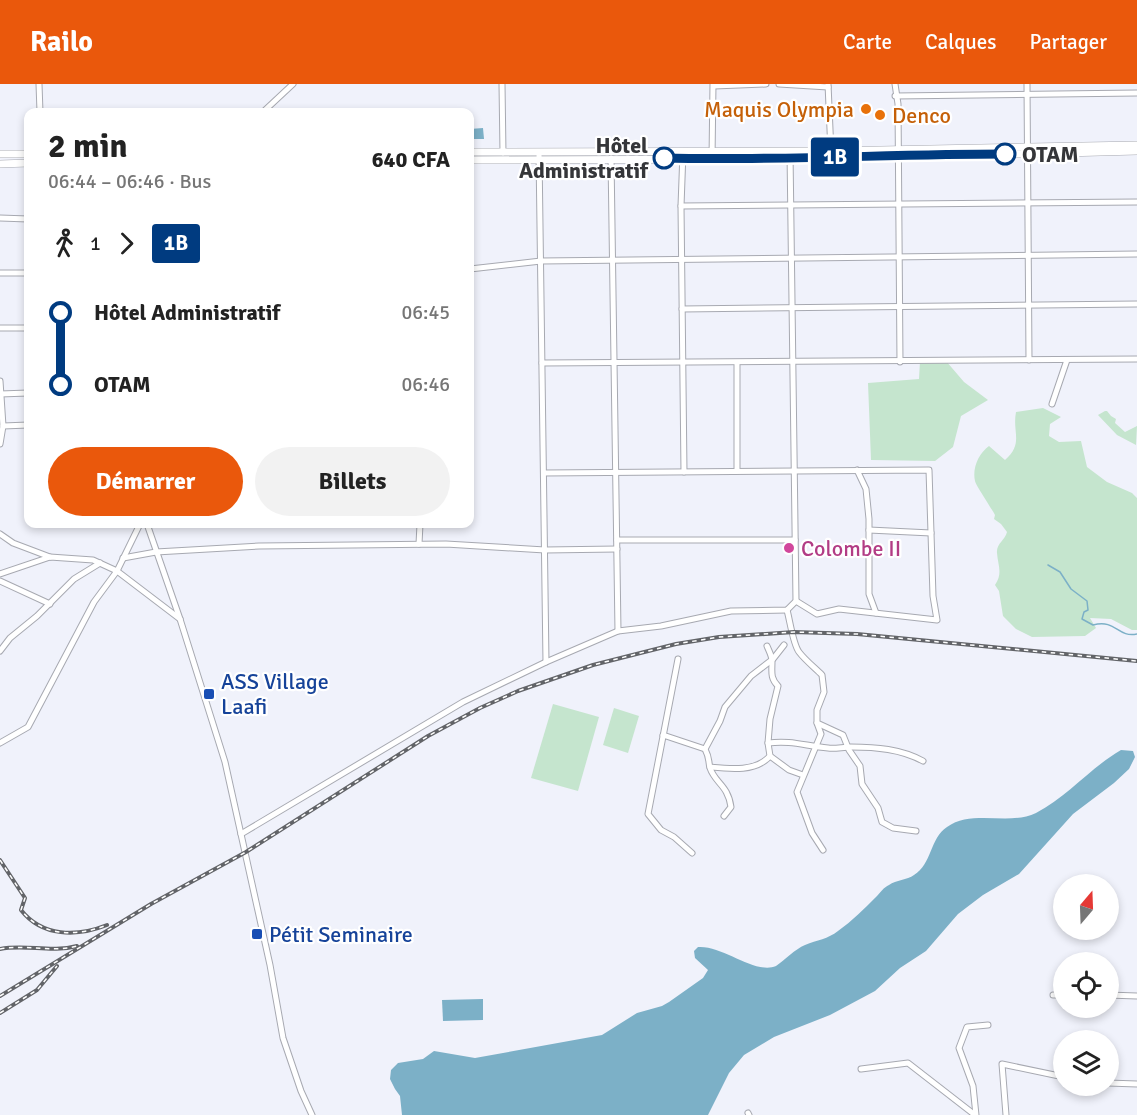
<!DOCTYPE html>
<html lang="fr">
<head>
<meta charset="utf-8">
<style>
  :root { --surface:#fff; --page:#f2f2f2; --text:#222; --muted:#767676; --accent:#ea580c }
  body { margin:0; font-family:Signika,sans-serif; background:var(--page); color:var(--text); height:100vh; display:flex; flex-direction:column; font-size:22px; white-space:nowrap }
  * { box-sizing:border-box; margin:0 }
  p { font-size:20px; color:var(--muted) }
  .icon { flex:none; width:33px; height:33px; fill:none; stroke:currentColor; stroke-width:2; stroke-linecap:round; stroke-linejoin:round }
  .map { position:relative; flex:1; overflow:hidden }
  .panel { position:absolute; left:24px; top:24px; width:450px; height:420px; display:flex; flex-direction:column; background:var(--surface); border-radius:12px; box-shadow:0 3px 9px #0003 }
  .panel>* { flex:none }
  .badge { padding:0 12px; border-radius:4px; font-size:21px; line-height:39px }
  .needle { width:39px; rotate:19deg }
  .fabs { position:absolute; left:1053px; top:790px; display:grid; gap:12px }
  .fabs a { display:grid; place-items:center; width:66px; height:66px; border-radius:50%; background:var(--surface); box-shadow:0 3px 9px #0003; font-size:30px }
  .map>.badge { position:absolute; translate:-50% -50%; box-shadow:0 0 0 3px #fff }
  .legs { display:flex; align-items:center; gap:9px; height:66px; padding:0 24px; font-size:20px }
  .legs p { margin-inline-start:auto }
  .overview { display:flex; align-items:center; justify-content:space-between; height:102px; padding:0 24px }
  h1 { font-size:33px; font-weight:700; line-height:45px }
  .cta { display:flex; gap:12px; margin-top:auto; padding:12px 24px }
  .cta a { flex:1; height:69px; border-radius:36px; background:var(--accent); color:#fff; font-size:24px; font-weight:700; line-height:69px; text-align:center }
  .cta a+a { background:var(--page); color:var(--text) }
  ul { padding:0 24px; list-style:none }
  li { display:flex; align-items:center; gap:21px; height:72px; font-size:22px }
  li i { display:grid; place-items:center; width:9px; height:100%; margin:0 8px; background:currentColor }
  li i::after { content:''; width:15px; height:15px; margin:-8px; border:4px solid; border-radius:50%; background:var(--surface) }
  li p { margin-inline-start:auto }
  li:first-child i { background:linear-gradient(#0000 50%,currentColor 0) }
  li:last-child i { background:linear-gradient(currentColor 50%,#0000 0) }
  header { display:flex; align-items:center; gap:36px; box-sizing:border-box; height:84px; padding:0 30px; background:var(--accent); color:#fff }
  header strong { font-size:28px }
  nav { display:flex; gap:33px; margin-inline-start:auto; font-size:21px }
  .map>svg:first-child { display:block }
</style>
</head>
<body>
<header>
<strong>Railo</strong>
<nav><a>Carte</a><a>Calques</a><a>Partager</a></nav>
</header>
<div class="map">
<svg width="1137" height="1031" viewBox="0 0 1137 1031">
  <rect width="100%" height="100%" fill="#f0f2fb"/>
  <g fill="#c5e5ce">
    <polygon points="920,277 946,277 964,298 988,316 961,332 953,363 935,377 871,376 868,299 919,295"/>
    <path d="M1043,324L1061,333L1050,340L1049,352L1059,358L1081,357L1087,383L1107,398L1132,409L1137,414V546H1132L1111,535L1090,534L1096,544L1085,552L1032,553L1016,545L1003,532L999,507L995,501C1003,489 998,482 997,469C996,460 1005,456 1007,448L1001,440L994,435L995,431C992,425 975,400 975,397C972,384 979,369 989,362L1005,376C1024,359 1012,349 1016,328Z"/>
    <polygon points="1105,327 1107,327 1111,332 1116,335 1115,339 1125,348 1137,342 1136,361 1117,351 1098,331"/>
    <polygon points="553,620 599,633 578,707 531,694"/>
    <polygon points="614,624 639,632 628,669 603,661"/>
  </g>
  <g fill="#7cb0c7">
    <polygon points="483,44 484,55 470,55 470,45"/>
    <path d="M1121,666L1133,667L1135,673L1129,685L1114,699L1073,730L1019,790L983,811L958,830L926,867L900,884L875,907L830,931L774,953L744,971L729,989L708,1031H402L400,1012L395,1005L390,995L391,986L398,979L423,975L434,967L475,974L602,951L637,929L662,922L669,918L703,894L708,886L695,874L694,867L698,863C723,861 755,891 776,882C785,876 795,865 805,861C817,856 828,855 838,847C852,837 864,825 876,813C880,809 884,803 889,801C896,796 907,796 914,791C932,780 930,754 947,743C972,725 1009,742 1036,729C1067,713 1090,684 1121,666Z"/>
    <polygon points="483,915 483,936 443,937 442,916"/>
  </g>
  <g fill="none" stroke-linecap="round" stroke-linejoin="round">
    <path stroke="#7cb0c7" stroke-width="1.5" d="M1048,481L1060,488L1071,505L1087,517L1088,526L1084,528L1082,535L1093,541C1117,535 1117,554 1137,550"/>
    <g stroke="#a7a9b1" stroke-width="7">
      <g id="minor">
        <polyline points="39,0 40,28"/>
        <polyline points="502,0 503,69"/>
        <polyline points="779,0 828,3"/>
        <polyline points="828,0 831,68"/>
        <polyline points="895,0 898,20 900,278"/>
        <polyline points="1027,0 1029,276"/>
        <polyline points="714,2 766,0"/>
        <polyline points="895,12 1137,9"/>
        <polyline points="263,28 293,0"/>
        <polyline points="683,68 681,122 684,388"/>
        <polyline points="539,69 546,578"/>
        <polyline points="611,74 618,547"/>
        <polyline points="712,75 713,0"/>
        <polyline points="681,122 1137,118"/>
        <polyline points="0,134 28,135"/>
        <polyline points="470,185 541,177 1137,170"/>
        <polyline points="0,189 28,189"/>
        <polyline points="682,225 1137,220"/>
        <polyline points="0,244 28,244"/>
        <polyline points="542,279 1137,275"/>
        <polyline points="0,297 3,342 0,360"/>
        <polyline points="0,310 28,309"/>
        <polyline points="1052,320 1067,276"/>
        <polyline points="3,342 28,341"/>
        <polyline points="857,386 866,405 869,435 869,510 876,529"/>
        <polyline points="737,387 737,279"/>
        <polyline points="544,389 929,386 933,512 937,536 839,525 817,530 796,517"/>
        <polyline points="147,440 180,535 225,678 270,881 283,954 301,1007 312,1031"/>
        <polyline points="869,446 931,449"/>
        <polyline points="0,450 13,459 50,473"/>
        <polyline points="617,456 795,456"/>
        <polyline points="419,460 420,440"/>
        <polyline points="123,474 156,468 259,462 446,460 545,466 617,465"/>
        <polyline points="0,490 50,473 93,476 117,487 180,535"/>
        <polyline points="0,497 50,520"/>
        <path d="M787,526C790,537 793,560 799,568C805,576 815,584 822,591L824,608L817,626V639L843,651L849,666L860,682L862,700L878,724L882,738L893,744L916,747"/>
        <polyline points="0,567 10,554 37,532 74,495 100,479"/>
        <polyline points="678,575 648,730 661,746 674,753 692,769"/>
        <polyline points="817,639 821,650 797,708 812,749 823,766"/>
        <polyline points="663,651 705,665"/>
        <polyline points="0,659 28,643 94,518 117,487 140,440"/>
        <path d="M768,659C792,656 805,662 828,664C835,665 843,663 851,663C876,663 901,665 923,677"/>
        <polyline points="770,672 789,686 803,691"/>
        <path d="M710,683C730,685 756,688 770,672L768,659L770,635L778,602C770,594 772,588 772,577C772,572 769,567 767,562"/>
        <path d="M724,732L731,723C728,701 715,699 710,684C708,676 710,675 705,665L720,637L725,623L751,592L773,575L784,561"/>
        <polyline points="241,750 463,618 546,578 618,547 661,542 731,527 787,526 796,517 790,68"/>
        <polyline points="1053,911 1064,911"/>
        <polyline points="1108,911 1137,912"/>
        <polyline points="861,985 908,979 975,1031"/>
        <polyline points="1108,999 1137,1000"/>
        <polyline points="748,1029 749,1031"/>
        <polyline points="976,1031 973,1002 959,964 967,943 988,941"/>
        <polyline points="1006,1031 1002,980 1064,993"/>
      </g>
    </g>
    <g stroke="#a7a9b1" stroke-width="8">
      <g id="major">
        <polyline points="470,68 831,67 1137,61"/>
        <polyline points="0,70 28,70"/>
        <polyline points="470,76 790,75 899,71 1028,70 1137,67"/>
        <polyline points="0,80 28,79"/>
      </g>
    </g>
    <use href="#minor" stroke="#fff" stroke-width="5"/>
    <use href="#major" stroke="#fff" stroke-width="7"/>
    <g stroke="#626468" stroke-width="4">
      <g id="rail">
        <path d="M0,776L25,814L21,826C42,853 77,853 107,841"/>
        <path d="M0,865C26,860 51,869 77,862"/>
        <polyline points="0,912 151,820 246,768 428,652 480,624 518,607 593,581 676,560 719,553 794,548 857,550 1137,577"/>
        <polyline points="0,929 37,906 57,882"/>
      </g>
    </g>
    <use href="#rail" stroke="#fff" stroke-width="1.5" stroke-dasharray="4.5" stroke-linecap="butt"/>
  </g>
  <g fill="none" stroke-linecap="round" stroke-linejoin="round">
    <g stroke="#fff" stroke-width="14">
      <path id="line-1" d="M664,74C778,77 891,70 1005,70"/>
    </g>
    <use href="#line-1" stroke="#003b80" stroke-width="9"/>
  </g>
  <g fill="#e8710a" stroke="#fff" stroke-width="2">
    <circle cx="866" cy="25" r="6"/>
    <circle cx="880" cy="31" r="6"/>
  </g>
  <g fill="#fff" stroke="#003b80" stroke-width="3">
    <circle cx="1005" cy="70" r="10"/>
    <circle cx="664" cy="74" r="10"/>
  </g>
  <circle fill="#d1479c" stroke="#fff" stroke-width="2" cx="789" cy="464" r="6"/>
  <g fill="#1a4fb4" stroke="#fff" stroke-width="2">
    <rect x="203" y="604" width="12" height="12" rx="3"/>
    <rect x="251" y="844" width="12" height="12" rx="3"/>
  </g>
  <g text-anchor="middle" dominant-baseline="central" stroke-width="4.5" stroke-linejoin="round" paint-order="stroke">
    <g font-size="22" fill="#c56008" stroke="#fff" text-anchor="end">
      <text x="854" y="25">Maquis Olympia</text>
      <text x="892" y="31" text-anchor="start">Denco</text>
    </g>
    <g font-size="22" font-weight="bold" fill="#353639" stroke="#fff" text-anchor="end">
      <text x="648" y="61">Hôtel<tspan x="648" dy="25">Administratif</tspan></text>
      <text x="1022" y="70" text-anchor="start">OTAM</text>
    </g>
    <g font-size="22" fill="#b23c85" stroke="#fff" text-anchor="start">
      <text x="801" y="464">Colombe II</text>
    </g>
    <g font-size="22" fill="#164399" stroke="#fff" text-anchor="start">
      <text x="221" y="597">ASS Village<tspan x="221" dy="25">Laafi</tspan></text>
      <text x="269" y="850">Pétit Seminaire</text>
    </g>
  </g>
</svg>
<div class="fabs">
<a><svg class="needle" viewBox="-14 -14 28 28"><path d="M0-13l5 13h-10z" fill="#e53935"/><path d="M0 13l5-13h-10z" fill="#767676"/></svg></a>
<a><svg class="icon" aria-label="locate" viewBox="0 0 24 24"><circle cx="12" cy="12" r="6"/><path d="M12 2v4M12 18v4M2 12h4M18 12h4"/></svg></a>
<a><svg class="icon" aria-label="layers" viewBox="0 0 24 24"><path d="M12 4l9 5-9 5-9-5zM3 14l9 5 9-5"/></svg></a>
</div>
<b class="badge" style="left:835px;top:73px;background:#003b80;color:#fff">1B</b>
<section class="panel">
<div class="overview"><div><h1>2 min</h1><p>06:44 – 06:46 · Bus</p></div><b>640 CFA</b></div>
<div class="legs"><svg class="icon" aria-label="walk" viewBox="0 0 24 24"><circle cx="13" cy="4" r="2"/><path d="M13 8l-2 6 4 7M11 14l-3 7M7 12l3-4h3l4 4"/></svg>1<svg class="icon" aria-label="forward" viewBox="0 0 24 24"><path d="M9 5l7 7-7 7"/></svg><b class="badge" style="background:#003b80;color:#fff">1B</b></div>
<ul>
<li><i style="color:#003b80"></i><b>Hôtel Administratif</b><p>06:45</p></li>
<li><i style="color:#003b80"></i><b>OTAM</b><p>06:46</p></li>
</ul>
<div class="cta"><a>Démarrer</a><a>Billets</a></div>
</section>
</div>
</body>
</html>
